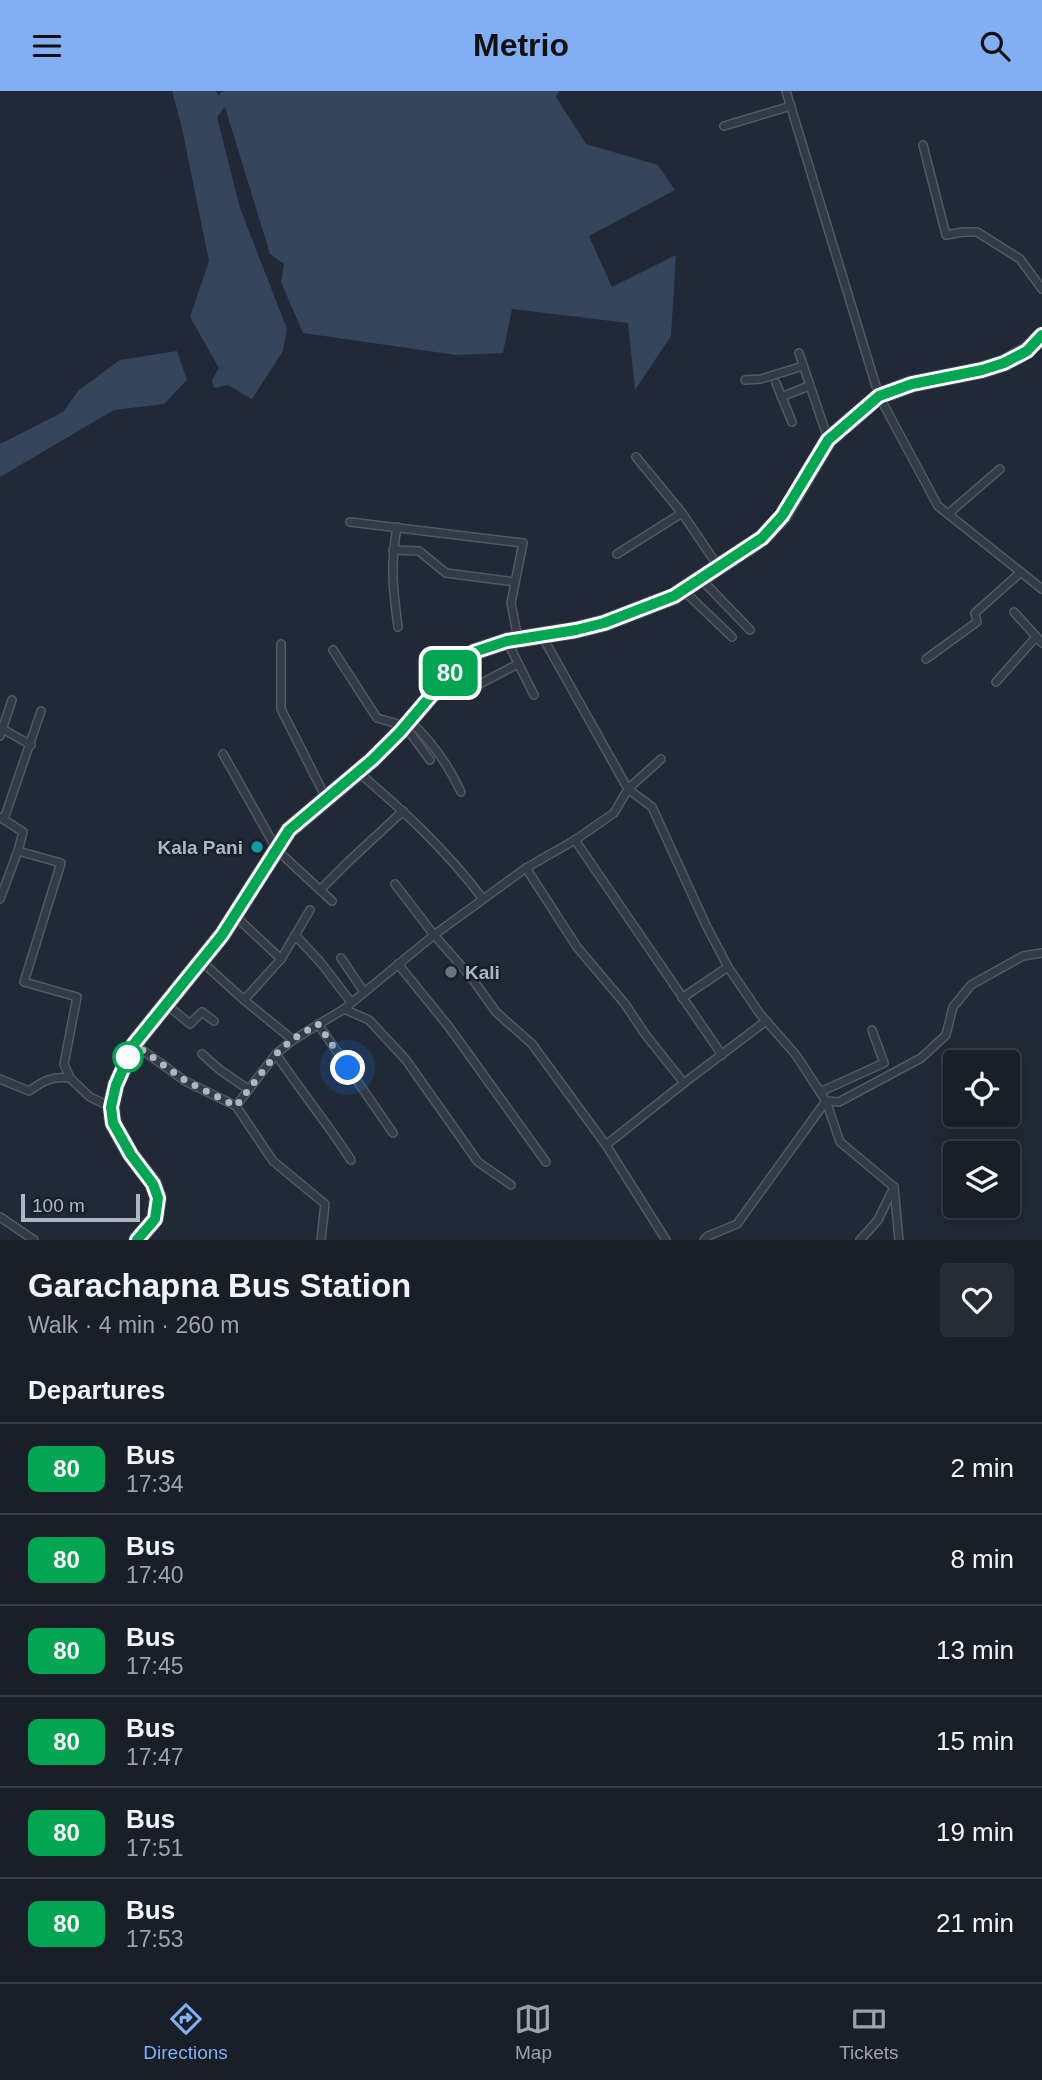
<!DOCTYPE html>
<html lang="en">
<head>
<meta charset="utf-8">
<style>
  :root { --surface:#181f28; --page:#252c34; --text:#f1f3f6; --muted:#9fa2a8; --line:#363d45; --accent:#82aff4 }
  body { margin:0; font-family:Arial,sans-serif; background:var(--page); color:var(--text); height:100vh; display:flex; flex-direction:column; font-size:26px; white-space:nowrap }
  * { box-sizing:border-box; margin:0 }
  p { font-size:23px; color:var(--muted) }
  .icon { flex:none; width:38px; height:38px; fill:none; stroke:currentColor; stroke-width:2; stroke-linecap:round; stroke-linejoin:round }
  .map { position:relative; height:1149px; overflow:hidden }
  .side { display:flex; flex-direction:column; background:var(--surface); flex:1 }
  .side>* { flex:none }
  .badge { padding:0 14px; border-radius:10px; font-size:24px; line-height:46px }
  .controls { position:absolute; left:943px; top:959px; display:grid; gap:14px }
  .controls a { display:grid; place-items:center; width:77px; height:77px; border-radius:7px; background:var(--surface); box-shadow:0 4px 18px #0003,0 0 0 2px var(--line); font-size:35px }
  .scale { position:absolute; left:21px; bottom:18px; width:119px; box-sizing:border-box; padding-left:7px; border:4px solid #adb6c3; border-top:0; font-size:19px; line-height:24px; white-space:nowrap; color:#adb6c3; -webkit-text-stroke:5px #19202a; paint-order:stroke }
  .you { position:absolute; width:35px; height:35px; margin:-18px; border:5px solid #fff; border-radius:50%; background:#1a73e8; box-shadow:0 0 0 10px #1a73e833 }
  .map>.badge { position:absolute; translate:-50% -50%; box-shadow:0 0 0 4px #fff }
  h2 { padding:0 28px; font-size:26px; line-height:63px }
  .round { display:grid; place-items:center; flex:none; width:74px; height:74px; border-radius:7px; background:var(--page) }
  .overview { display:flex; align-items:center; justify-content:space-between; height:119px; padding:0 28px }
  h1 { font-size:33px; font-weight:600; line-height:52px }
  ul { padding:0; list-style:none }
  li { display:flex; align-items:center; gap:21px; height:91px; padding:0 28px; border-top:2px solid var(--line) }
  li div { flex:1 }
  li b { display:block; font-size:26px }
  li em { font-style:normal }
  li .badge { min-width:77px; font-weight:700; text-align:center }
  header { display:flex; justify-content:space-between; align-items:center; height:91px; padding:0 28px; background:var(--accent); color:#111; font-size:32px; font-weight:600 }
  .tab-bar { display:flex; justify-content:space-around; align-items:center; height:98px; border-top:2px solid var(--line); background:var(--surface); font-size:19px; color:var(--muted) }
  .tab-bar a { display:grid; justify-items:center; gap:4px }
  .tab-bar .on { color:var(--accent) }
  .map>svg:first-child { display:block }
</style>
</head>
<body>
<header><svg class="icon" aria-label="menu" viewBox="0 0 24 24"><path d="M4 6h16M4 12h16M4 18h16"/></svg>Metrio<svg class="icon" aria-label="search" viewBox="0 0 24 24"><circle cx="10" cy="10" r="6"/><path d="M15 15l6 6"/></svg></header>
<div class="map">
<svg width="1042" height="1149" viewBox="0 0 1042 1149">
  <rect width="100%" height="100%" fill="#202935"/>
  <g fill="#34455c">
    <polygon points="172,0 216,0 218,4 224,0 559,0 556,6 586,53 658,74 675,99 589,145 612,196 676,164 671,245 635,299 628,232 512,218 503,262 456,264 303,242 281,191 284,173 270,163 225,16 217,26 240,117 287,238 283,260 252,308 228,294 214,297 212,289 219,277 190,226 209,170 181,33"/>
    <polygon points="177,260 187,289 164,313 114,319 0,386 0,353 63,321 79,299 120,269"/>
  </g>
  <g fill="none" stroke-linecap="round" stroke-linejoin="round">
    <g stroke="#515964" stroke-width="10">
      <g id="street">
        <polyline points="786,0 879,305 938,415 1042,498"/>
        <polyline points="724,35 791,15"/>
        <polyline points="923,54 946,144 963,141 977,141 1020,168 1042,198"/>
        <polyline points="799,262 828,348"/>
        <polyline points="745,289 761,288 803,275"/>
        <polyline points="776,292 792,331"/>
        <polyline points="781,306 809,295"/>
        <polyline points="636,366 682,422 718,475"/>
        <polyline points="948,423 1000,378"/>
        <polyline points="350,431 523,452 511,512 518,548"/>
        <path d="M397,436C390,475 393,498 398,536"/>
        <polyline points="393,459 419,460 446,482 515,491"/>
        <polyline points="617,463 682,422"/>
        <polyline points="701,488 750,539"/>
        <polyline points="683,499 732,546"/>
        <polyline points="1014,521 1042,552"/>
        <polyline points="542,545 628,698 652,716 706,834 728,876 760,923 796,964 826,1010 840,1051 894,1096 899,1149"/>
        <polyline points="507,550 534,604"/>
        <polyline points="281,553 281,618 326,707"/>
        <polyline points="333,559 377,627 405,635 430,669"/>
        <polyline points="926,568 977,531 975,522 1021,481"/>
        <polyline points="996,591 1036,546"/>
        <polyline points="472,597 518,573"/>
        <path d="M410,630C431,650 449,675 461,701"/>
        <polyline points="1,637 31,654"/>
        <polyline points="0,645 12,609"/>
        <polyline points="223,663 277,759 332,810"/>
        <path d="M358,681C404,720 447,760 483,808"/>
        <polyline points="0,726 23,741 18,760 61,772 24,891 77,906 64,973 70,987 90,1006 111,1016"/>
        <polyline points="4,728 41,620"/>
        <polyline points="575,749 722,964"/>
        <polyline points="526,777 577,856 625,913 645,943 684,992 606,1054"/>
        <polyline points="395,793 434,844 471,886 496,921 532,953 606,1054 666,1149"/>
        <polyline points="320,799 348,771 403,720"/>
        <polyline points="0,808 18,760"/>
        <polyline points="235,825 281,868 244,909"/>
        <polyline points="295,844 321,872 351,911"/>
        <polyline points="341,867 364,901"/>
        <polyline points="281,868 310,819"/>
        <polyline points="201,870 244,909 293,949"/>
        <polyline points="398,873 449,936 546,1071"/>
        <polyline points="682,907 728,876"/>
        <polyline points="167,914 190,933 202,921 214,930"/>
        <polyline points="344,918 369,929 406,969 478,1071 511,1094"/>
        <polyline points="318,933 393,1042"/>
        <polyline points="134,953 185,990 236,1015 273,1070 325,1113 321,1149"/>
        <polyline points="202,963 220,979 248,998"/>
        <path d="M276,963C300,999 327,1032 351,1069"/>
        <path d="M0,988L29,1000C43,990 52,985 70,987"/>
        <polyline points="684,992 766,930"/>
        <polyline points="820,1001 884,972 872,939"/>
        <polyline points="236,1015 276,963 293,949 344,918 434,844 526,777 575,749 614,722 628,698 661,668"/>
        <polyline points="0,1126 34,1149"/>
        <polyline points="704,1149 708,1145 737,1133 826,1010 839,1011 921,967 946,944 953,916 971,894 1023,865 1042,862"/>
        <polyline points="860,1149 878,1129 894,1096"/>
      </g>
    </g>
    <g stroke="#3e4650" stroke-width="18">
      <polyline id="highway" points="137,1149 155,1128 158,1107 153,1092 131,1064 113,1032 111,1016 116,994 134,953 222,844 289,739 372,669 400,641 458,573 474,561 507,550 576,539 604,532 674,505 762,447 783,425 828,349 879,305 912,293 982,279 1004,272 1026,260 1042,244"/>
    </g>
    <use href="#street" stroke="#333b46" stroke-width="7"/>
    <use href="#highway" stroke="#6c6150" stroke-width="14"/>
  </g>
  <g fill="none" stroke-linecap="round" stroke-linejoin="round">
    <g stroke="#fff" stroke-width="16">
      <polyline id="line" points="137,1149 155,1128 158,1107 153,1093 131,1064 113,1032 111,1016 116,994 134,953 222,844 289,739 372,669 400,641 458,573 474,561 507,550 576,539 604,532 674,505 762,447 782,425 828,349 879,305 912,293 982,279 1004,272 1027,260 1042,244"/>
    </g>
    <use href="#line" stroke="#00a651" stroke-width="10"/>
    <polyline stroke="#adb6c3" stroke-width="7" stroke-dasharray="0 12.6" points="128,966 134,953 186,990 236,1015 276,963 293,948 318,933 348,977"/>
  </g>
  <circle fill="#0f9aa8" stroke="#19202a" stroke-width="2.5" cx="257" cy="756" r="7"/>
  <circle fill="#6b7280" stroke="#19202a" stroke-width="2.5" cx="451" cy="881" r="7"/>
  <circle fill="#fff" stroke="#00a651" stroke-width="3.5" cx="128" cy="966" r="14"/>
  <g text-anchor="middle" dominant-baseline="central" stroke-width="5" stroke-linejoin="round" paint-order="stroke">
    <g font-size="19" font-weight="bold" fill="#adb6c3" stroke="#19202a" text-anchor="end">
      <text x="243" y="756">Kala Pani</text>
      <text x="465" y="881" text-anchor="start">Kali</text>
    </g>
  </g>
</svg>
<div class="controls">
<a><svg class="icon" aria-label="locate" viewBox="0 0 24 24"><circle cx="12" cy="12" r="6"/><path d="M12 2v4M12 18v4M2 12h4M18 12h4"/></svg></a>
<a><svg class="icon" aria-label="layers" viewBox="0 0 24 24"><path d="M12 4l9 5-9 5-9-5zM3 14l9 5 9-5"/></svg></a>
</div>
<div class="scale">100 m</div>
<div class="you" style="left:348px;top:977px"></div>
<b class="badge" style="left:450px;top:582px;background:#00a651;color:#fff">80</b>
</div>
<section class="side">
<div class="overview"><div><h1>Garachapna Bus Station</h1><p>Walk · 4 min · 260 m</p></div><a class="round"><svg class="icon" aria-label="heart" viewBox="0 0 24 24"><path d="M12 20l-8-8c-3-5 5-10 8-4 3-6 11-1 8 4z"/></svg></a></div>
<h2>Departures</h2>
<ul>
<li><span class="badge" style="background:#00a651;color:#fff">80</span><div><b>Bus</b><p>17:34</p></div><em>2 min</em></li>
<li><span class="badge" style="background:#00a651;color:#fff">80</span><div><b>Bus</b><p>17:40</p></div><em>8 min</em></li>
<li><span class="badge" style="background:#00a651;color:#fff">80</span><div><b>Bus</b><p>17:45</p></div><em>13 min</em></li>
<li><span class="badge" style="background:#00a651;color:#fff">80</span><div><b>Bus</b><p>17:47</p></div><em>15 min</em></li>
<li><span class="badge" style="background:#00a651;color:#fff">80</span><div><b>Bus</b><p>17:51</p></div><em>19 min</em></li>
<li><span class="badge" style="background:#00a651;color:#fff">80</span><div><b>Bus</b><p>17:53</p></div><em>21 min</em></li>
</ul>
</section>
<nav class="tab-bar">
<a class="on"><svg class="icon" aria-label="directions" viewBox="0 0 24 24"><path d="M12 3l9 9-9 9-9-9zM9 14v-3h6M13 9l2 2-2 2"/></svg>Directions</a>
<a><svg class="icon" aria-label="map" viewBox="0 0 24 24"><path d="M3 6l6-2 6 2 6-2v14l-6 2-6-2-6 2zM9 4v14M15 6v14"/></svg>Map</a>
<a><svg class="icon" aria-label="tickets" viewBox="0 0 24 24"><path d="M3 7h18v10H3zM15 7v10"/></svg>Tickets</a>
</nav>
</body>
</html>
